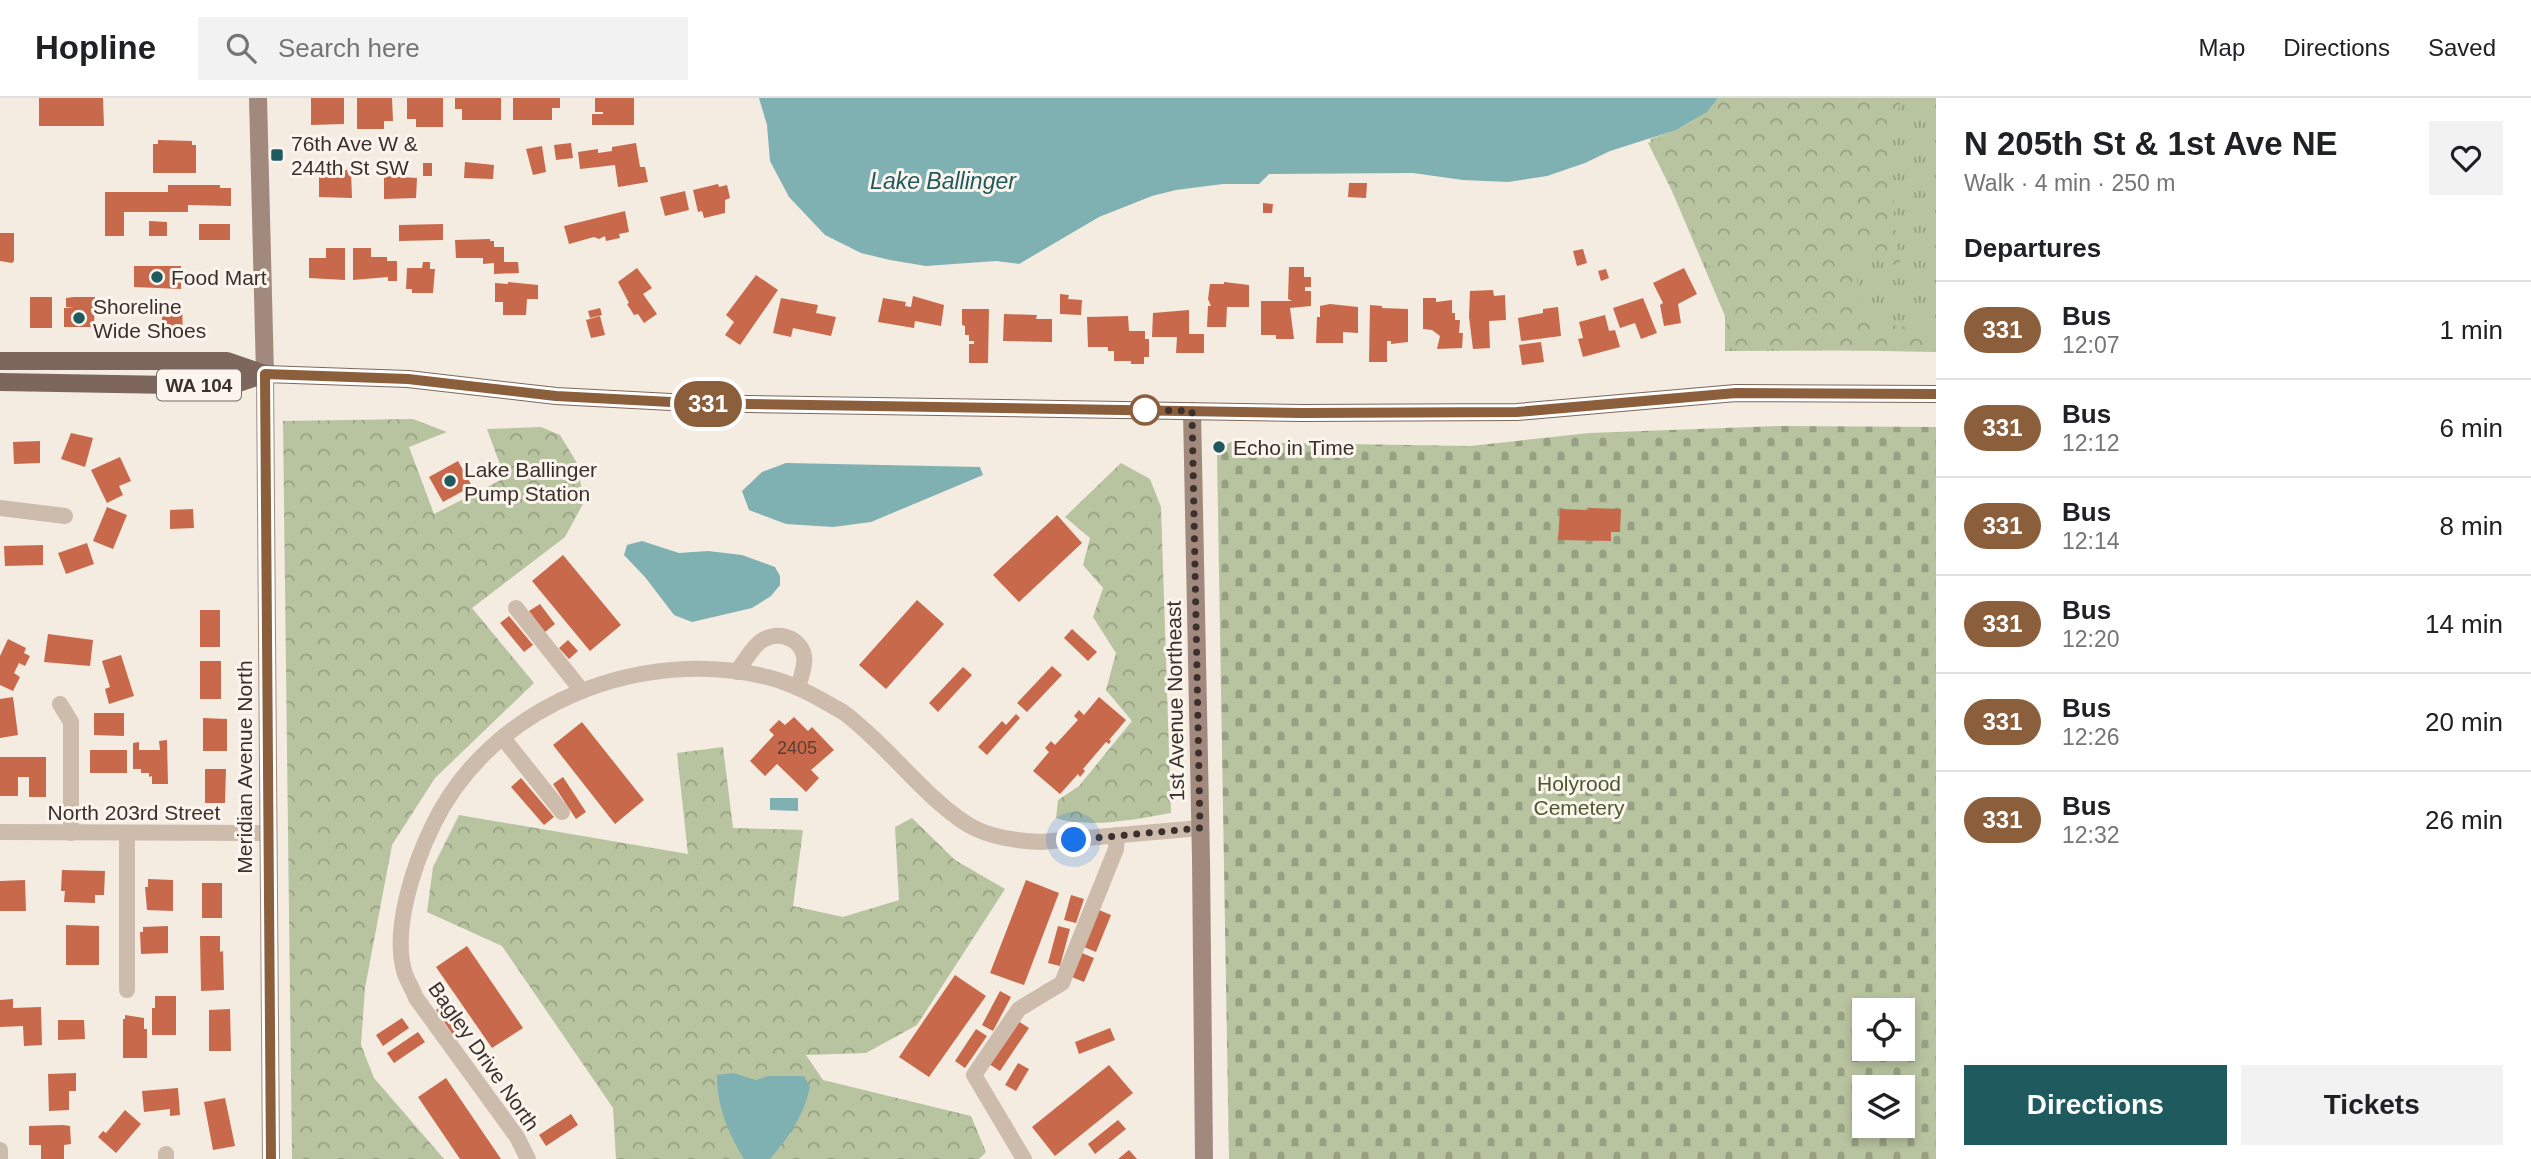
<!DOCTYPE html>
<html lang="en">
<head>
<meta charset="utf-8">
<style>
  :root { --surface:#fff; --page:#f2f2f2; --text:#202124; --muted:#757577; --line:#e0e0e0; --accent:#1f5a5e }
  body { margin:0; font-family:Arial,sans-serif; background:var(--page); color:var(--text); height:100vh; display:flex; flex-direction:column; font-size:26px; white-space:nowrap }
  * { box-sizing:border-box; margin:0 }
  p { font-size:23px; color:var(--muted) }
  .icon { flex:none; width:38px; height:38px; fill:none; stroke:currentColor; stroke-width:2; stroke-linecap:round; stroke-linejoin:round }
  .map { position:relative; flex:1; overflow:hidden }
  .details { display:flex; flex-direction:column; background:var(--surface); width:595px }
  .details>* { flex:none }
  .badge { padding:0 14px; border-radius:23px; font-size:24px; line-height:46px }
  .buttons { position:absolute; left:1852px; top:900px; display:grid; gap:14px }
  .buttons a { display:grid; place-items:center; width:63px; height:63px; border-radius:0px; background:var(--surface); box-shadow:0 4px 10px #0003; font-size:35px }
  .you { position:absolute; width:35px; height:35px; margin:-18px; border:5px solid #fff; border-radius:50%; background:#1a73e8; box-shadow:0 0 0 10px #1a73e833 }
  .map>.badge { position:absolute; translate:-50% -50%; box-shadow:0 0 0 4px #fff }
  h2 { padding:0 28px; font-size:26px; line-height:63px }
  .round { display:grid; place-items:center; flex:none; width:74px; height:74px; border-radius:0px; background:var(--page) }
  .summary { display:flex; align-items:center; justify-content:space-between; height:119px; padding:0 28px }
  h1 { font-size:33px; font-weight:700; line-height:52px }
  .cta { display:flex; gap:14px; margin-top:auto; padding:14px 28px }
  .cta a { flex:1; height:80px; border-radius:0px; background:var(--accent); color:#fff; font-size:28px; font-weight:700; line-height:80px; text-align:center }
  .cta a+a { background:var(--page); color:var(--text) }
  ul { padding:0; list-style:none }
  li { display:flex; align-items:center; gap:21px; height:98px; padding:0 28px; border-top:2px solid var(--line) }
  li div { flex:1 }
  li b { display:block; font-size:26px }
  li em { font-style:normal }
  li .badge { min-width:77px; font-weight:700; text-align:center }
  header { display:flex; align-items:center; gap:42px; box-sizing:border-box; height:98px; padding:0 35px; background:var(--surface); border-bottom:2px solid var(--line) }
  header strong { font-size:33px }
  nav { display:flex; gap:38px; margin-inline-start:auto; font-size:24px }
  .search { width:490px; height:63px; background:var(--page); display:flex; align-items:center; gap:18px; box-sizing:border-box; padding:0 24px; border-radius:0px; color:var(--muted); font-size:26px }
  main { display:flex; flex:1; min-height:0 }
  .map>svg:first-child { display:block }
</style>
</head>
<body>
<header>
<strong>Hopline</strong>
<div class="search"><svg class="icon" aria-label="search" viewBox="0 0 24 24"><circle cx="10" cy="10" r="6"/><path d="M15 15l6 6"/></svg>Search here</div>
<nav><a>Map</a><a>Directions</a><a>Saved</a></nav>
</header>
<main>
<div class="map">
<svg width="1936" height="1061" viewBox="0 0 1936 1061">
  <defs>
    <pattern id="grass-tufts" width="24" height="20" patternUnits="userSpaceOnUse" patternTransform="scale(1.75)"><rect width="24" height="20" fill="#b8c4a0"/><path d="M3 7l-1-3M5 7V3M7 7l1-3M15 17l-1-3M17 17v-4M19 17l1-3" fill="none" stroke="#97a083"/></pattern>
    <pattern id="forest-crowns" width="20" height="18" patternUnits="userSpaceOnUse" patternTransform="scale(1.75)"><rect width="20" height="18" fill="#b8c4a0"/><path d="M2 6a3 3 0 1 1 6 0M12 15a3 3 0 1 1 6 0" fill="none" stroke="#97a083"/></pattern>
    <pattern id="cemetery-stones" width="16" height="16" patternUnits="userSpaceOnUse" patternTransform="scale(1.75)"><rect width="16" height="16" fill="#b8c4a0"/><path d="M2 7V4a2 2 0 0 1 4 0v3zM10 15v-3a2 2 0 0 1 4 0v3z" fill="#97a083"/></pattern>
  </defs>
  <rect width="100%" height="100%" fill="#f4ebe1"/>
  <path fill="url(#grass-tufts)" d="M1718,0H1936V252L1725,253V218L1650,41C1677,32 1701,22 1718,0Z"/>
  <g fill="url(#forest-crowns)">
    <polygon points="1721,0 1901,0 1892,37 1894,123 1901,169 1855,152 1859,207 1892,227 1936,233 1936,254 1730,250 1722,193 1648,45 1685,32"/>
    <polygon points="413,321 447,334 409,349 434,416 505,380 487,331 541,329 560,337 577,365 584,404 565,439 472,510 534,585 435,680 392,747 365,890 361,947 374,980 444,1061 292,1061 283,323"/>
    <path d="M1121,365L1150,381L1161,409L1171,715C1138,721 1087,731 1056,720L1058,702L1079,688L1132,623L1106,592L1116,555L1093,519L1103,490L1083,467L1090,440L1065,419Z"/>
    <polygon points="723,649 733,730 803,732 793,808 843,819 899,802 895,729 912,720 955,762 1005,791 917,927 866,955 806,957 823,982 971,1018 986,1054 979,1061 616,1061 613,1010 502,848 427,814 433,769 459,717 688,756 677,655"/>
  </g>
  <path fill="url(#cemetery-stones)" fill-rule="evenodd" d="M1779,328L1936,329V1061H1229L1217,356L1230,344L1470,348L1589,335ZM1864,912H1902V950H1864ZM1864,989H1902V1027H1864Z"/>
  <g fill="#7fb0b2">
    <polygon points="759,0 1718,0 1707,14 1676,32 1610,53 1585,65 1547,78 1508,84 1463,82 1413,75 1269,76 1259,86 1223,86 1176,92 1152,98 1099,119 1019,166 996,163 926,168 890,162 861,155 825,137 789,99 770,63 767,27"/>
    <polygon points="786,365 980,369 983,377 871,424 833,429 786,426 749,412 742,393 762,374"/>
    <polygon points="642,443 679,455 708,453 742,457 775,469 780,478 780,487 771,498 752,510 692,524 674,517 645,479 624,457 627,447"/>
    <polygon points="770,700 798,700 798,713 770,712"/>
    <path d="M733,975L756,982L768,978H804L810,989C804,1017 789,1039 770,1061H744C728,1034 717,1009 717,977Z"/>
  </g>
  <g fill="#c8694b">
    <polygon points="39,0 103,0 104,28 39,28"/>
    <polygon points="311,0 344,0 344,26 311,27"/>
    <polygon points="357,0 392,0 393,23 384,23 384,31 357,31"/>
    <polygon points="407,0 443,0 443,29 416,29 416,21 407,21"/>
    <polygon points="455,0 501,0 501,22 462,22 462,11 455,11"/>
    <polygon points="513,0 560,0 560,10 552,10 552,22 513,22"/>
    <polygon points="595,0 634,0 634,27 592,27 592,16 603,16 603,14 595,14"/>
    <polygon points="158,42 192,43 192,47 196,47 196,75 153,75 153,46 158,46"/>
    <polygon points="571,45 573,60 556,62 554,47"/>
    <polygon points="636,45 640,69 645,69 648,84 618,89 615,67 580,71 578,54 598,51 598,55 612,53 612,49"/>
    <polygon points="542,48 546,74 533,77 526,51"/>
    <polygon points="465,64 494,67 493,81 464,80"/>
    <rect x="423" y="65" width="9" height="13"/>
    <polygon points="319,72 351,72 352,100 319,99"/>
    <polygon points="384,78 417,80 416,100 384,101"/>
    <polygon points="1349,85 1367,85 1366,100 1348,99"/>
    <polygon points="718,86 719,89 727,87 730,100 725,102 725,115 704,120 702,113 698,114 693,92"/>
    <polygon points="168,87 220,87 220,90 231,90 231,108 188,107 188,114 124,114 124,138 105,138 105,94 168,94"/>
    <polygon points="685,93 689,112 665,118 660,99"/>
    <polygon points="1263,105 1273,106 1272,115 1263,115"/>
    <polygon points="625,113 629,134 619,136 620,140 606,143 605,138 599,141 594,139 569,146 564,128"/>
    <polygon points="149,123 167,124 167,138 149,138"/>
    <rect x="199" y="126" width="31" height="16"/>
    <polygon points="443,126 443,142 399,143 399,127"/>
    <polygon points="0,135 14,135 14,163 12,165 0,163"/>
    <polygon points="490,141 490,143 494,143 494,149 504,149 504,164 518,164 519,175 494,176 494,165 483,166 483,160 456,160 455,142"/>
    <polygon points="326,150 345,150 345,182 309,180 309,160 326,160"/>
    <polygon points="353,150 371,150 371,159 387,159 387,163 397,163 397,183 388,183 388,179 353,182"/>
    <polygon points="1583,151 1587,165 1577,168 1573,153"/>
    <polygon points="423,164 430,164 430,171 435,171 433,195 412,195 412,191 406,191 407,170 422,170"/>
    <polygon points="134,168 181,168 181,191 134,189"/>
    <polygon points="1289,169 1304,169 1304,179 1311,179 1311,189 1305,189 1305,193 1311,193 1311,208 1290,210 1294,241 1276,241 1276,237 1261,237 1261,203 1292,203 1288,201"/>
    <polygon points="637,170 652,190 643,196 657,216 644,225 638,216 634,217 627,206 629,205 618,184"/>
    <polygon points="1684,170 1697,196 1678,206 1681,225 1664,228 1660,207 1663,205 1653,185"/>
    <polygon points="1606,171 1609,180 1601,183 1598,173"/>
    <polygon points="756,177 778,192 740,247 725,237 734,224 726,217"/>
    <polygon points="508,184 538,187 538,201 527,201 526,217 503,217 503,204 495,204 495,185 508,186"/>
    <polygon points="1224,184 1249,187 1249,209 1227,209 1226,229 1207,229 1208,208 1211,208 1208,201 1210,186 1224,186"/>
    <polygon points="1493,192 1494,198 1505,197 1506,222 1489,223 1490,250 1473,251 1469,219 1470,193"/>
    <polygon points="1060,196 1069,197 1068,201 1082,202 1081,217 1060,216"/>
    <polygon points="913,198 944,207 941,228 915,223 914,230 878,224 883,200 906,204 905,208 911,209"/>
    <rect x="30" y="199" width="22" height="31"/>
    <polygon points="74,199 95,199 94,229 64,229 64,210 74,210 66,209 66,200"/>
    <polygon points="781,200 818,207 816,215 836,219 831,238 793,230 791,239 773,235"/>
    <polygon points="1423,200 1436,200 1436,204 1452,202 1452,215 1455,215 1455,222 1460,222 1459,235 1463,235 1462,250 1437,251 1440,238 1432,232 1423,231"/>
    <polygon points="1643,200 1657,235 1641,241 1635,225 1620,230 1613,210"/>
    <polygon points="162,205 182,205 183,242 162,242"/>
    <polygon points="1330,206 1358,209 1358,235 1343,234 1343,245 1316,245 1317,219 1320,219 1320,208"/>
    <polygon points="1370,207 1382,208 1382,210 1408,211 1408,244 1391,246 1391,243 1387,243 1387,264 1369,264"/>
    <polygon points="1558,209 1561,238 1521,243 1518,220 1543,215 1543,211"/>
    <polygon points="600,210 602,217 590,220 588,213"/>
    <polygon points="962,211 989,211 988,265 969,265 969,246 974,246 974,243 969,243 969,237 965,237 965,228 962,227"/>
    <polygon points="1189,212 1189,236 1204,236 1204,255 1176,255 1177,239 1152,239 1153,215"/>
    <polygon points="1004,216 1037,217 1036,221 1052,221 1052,244 1003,243"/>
    <polygon points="1605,217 1609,233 1615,232 1620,249 1583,259 1578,241 1583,240 1579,224"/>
    <polygon points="600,218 605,237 591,240 586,222"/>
    <polygon points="1128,218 1129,233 1145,233 1145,241 1149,241 1149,259 1144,259 1144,266 1131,266 1131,263 1114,263 1114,253 1108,253 1108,249 1088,249 1087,219"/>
    <polygon points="1541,244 1544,264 1522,267 1519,247"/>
    <polygon points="71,335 93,340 85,369 61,361"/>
    <polygon points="40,343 40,365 14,366 13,344"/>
    <polygon points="120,359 131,383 119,388 123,397 107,405 91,372"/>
    <polygon points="458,363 472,388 443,404 429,379"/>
    <polygon points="107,409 127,417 113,451 93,443"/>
    <polygon points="1589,410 1621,411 1620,434 1611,434 1611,443 1558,442 1560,411 1588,412"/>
    <polygon points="193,411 194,430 170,431 170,412"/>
    <polygon points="1057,417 1082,445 1019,504 993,477"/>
    <polygon points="87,445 94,466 66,476 58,455"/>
    <polygon points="43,447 43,467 5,468 4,448"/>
    <polygon points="563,457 621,527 590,553 532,483"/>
    <polygon points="917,502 944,526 886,591 859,567"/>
    <polygon points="540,506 555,526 545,534 529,513"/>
    <rect x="200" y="512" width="20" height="37"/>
    <polygon points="509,518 533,547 524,554 500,525"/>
    <polygon points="1072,531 1097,554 1088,563 1064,540"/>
    <polygon points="48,536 93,542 90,568 44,564"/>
    <polygon points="8,541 26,550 24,555 30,558 25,568 19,565 14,575 20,579 13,593 0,587 0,558"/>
    <polygon points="568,542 578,553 569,561 559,550"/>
    <polygon points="121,557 134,598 109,606 105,591 110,589 102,563"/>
    <rect x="200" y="563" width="21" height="38"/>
    <polygon points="1052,568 1062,577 1027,614 1017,605"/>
    <polygon points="963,569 972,577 938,614 929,605"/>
    <polygon points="13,599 18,637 0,640 0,601"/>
    <polygon points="1099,599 1126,622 1109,642 1111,643 1109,646 1106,644 1083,671 1085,673 1080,679 1078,676 1060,696 1033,673 1049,654 1045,650 1051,643 1055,647 1078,622 1074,618 1079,612 1084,617"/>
    <polygon points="94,615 124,615 124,638 94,637"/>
    <polygon points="1016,616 1020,620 987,657 978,649 1002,623 1006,627"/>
    <polygon points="794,619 808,633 812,629 834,652 811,672 819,680 806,694 777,666 765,678 750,663 774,637 769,632 779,622 785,627"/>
    <polygon points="203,620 227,621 227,653 203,653"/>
    <polygon points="582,624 644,702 615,726 553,647"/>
    <polygon points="167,642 168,686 152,686 152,678 149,679 149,675 141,675 141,671 133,671 133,645 139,644 139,652 160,652 159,643"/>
    <rect x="90" y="652" width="37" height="23"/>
    <polygon points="0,659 46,659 46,699 29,699 29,679 18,679 18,698 0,698"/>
    <polygon points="205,671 226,671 225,705 205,705"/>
    <polygon points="563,679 586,714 576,721 553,686"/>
    <polygon points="521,680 554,719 544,727 511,689"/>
    <polygon points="62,772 105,773 104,797 95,797 95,805 64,804 65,793 61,793"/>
    <polygon points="148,781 173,782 173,813 147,812 145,789 148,789"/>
    <polygon points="25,782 26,813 0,813 0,783"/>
    <polygon points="1026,782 1059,795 1024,887 990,875"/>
    <rect x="202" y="785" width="20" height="35"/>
    <polygon points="1071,797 1084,801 1076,825 1064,822"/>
    <polygon points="1099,812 1111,817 1096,854 1084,849"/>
    <polygon points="66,827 99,828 99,867 66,867"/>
    <polygon points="168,828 168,855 141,856 140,834 143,834 143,829"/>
    <polygon points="1058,828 1070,831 1060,868 1048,865"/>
    <polygon points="200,838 220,838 220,854 223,853 224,892 201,893"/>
    <polygon points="467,848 523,930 492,950 436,869"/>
    <polygon points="1082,855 1094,860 1084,884 1072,879"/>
    <polygon points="955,877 986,898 929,979 899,959"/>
    <polygon points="1000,893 1011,899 993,933 982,927"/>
    <polygon points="155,898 176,898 176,937 152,937 152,910 155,910"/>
    <polygon points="13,901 13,910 41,909 42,947 24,948 23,928 0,929 0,902"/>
    <polygon points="446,904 468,936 457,943 436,912"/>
    <polygon points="230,911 231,953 209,953 209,912"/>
    <polygon points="125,917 144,920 144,931 147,931 147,960 123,960 123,921 125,921"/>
    <polygon points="402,920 409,930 383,948 376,937"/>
    <polygon points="58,922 84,922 85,941 58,942"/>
    <polygon points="1018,923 1029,930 1000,973 989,966"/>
    <polygon points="1110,930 1115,942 1079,956 1075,944"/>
    <polygon points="976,931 987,938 965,970 955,963"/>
    <polygon points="418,934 425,944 394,965 387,955"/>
    <polygon points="1018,965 1029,971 1016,993 1005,987"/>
    <polygon points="1109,967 1133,995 1055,1058 1032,1029"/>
    <polygon points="76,975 76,993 69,993 69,1012 49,1013 48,976"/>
    <polygon points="446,980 501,1061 460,1061 418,999"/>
    <polygon points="178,990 180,1017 170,1018 170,1011 144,1014 142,993"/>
    <polygon points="225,1000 235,1048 213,1052 204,1004"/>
    <polygon points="125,1012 141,1026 116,1055 98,1039 103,1033 106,1035"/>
    <polygon points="571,1016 578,1027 546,1048 539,1037"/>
    <polygon points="1118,1022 1126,1031 1095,1056 1088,1046"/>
    <polygon points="63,1027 70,1028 71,1046 64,1047 64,1061 41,1061 41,1047 29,1047 29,1028"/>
    <polygon points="1129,1052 1137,1061 1118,1061"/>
  </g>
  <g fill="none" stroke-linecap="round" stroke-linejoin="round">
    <g stroke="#cdbbac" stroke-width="16">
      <polyline points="0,410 65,418"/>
      <polyline points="516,510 582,593"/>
      <path d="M737,574C744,564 751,551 760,544C775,532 800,538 804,558C806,568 800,580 798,590"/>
      <polyline points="60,606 71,624 71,735"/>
      <polyline points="503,640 562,714"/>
      <polyline points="0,734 267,735"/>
      <polyline points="127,735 127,892"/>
      <polyline points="0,1052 0,1061"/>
      <polyline points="166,1056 166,1061"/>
      <path d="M528,1061L517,1039L416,900C413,892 408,884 405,876C391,833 414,766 433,727C492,605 643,547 771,580C797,587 820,601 843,614C853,621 862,630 871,638C902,666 938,711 974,730C994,740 1018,743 1041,744L1200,730"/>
      <polyline points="1024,1061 974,977 1019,911 1062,885 1116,751 1117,737"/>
    </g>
    <g stroke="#a18a7d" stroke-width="18">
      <polyline points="258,0 265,276 271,1061"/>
      <polyline points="1192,313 1201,761 1204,1061"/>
    </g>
    <g stroke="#7d675c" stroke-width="18">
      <polyline points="0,263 227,263 265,276 408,281 556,298 690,305 1302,315 1517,314 1736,295 1936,296"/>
      <polyline points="0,284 230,288 265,276"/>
    </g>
  </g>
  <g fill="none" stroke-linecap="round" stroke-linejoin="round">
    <g stroke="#fff" stroke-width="16">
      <polyline id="line" points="271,1061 265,276 408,281 556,298 690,305 1302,315 1517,314 1736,295 1936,296"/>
    </g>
    <use href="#line" stroke="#8b5e3c" stroke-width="10"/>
    <polyline stroke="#3b302b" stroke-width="7" stroke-dasharray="0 12.6" points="1074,742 1200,730 1192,313 1145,312"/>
  </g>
  <g fill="#1f5a5e" stroke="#fbf5ee" stroke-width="2.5">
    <rect x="270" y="50" width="14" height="14" rx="3.5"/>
    <circle cx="157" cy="179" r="7"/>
    <circle cx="79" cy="220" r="7"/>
    <circle cx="1219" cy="349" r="7"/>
    <circle cx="450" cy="383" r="7"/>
  </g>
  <circle fill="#fff" stroke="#8b5e3c" stroke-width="3.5" cx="1145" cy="312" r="14"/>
  <g text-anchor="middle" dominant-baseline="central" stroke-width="6" stroke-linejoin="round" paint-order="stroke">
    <g font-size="18" fill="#5e3e33">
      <text x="797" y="650">2405</text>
    </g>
    <rect fill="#fbf5ee" stroke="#756b66" stroke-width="2" x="157" y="271.5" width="84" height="31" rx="5"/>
    <g font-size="19" font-weight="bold" fill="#3b302b">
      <text x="199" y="287">WA 104</text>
    </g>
    <g font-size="21" fill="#3b302b" stroke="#fbf5ee" text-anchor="start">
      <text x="291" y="45">76th Ave W &amp;<tspan x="291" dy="24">244th St SW</tspan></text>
      <text x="171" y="179">Food Mart</text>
      <text x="93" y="208">Shoreline<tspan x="93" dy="24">Wide Shoes</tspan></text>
      <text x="1233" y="349">Echo in Time</text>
      <text x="464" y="371">Lake Ballinger<tspan x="464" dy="24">Pump Station</tspan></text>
    </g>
    <g font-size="21" fill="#3b302b" stroke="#fbf5ee">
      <text transform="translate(1175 603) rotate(-91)">1st Avenue Northeast</text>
      <text transform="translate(244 669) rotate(-90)">Meridian Avenue North</text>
      <text x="134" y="714">North 203rd Street</text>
      <text transform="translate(484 958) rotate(55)">Bagley Drive North</text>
    </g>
    <g font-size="21" fill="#4a5a2e" stroke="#fbf5ee">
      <text x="1579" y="685">Holyrood<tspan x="1579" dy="24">Cemetery</tspan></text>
    </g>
    <g font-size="23" font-style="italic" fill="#1f5a5e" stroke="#fbf5ee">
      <text x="943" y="83">Lake Ballinger</text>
    </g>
  </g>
</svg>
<div class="buttons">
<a><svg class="icon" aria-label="locate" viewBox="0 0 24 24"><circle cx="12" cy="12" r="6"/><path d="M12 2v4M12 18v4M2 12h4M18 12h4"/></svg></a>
<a><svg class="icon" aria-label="layers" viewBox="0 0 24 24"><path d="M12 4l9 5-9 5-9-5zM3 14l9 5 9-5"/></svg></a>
</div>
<div class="you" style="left:1074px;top:742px"></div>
<b class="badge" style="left:708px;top:306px;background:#8b5e3c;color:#fff">331</b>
</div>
<section class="details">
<div class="summary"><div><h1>N 205th St &amp; 1st Ave NE</h1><p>Walk · 4 min · 250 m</p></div><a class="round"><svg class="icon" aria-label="heart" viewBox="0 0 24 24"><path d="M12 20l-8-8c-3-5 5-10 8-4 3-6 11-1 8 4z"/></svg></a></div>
<h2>Departures</h2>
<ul>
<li><span class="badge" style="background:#8b5e3c;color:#fff">331</span><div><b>Bus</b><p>12:07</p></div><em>1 min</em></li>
<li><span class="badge" style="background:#8b5e3c;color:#fff">331</span><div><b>Bus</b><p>12:12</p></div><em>6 min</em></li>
<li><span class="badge" style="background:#8b5e3c;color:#fff">331</span><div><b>Bus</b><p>12:14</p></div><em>8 min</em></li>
<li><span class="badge" style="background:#8b5e3c;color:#fff">331</span><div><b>Bus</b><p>12:20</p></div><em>14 min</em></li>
<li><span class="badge" style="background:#8b5e3c;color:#fff">331</span><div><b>Bus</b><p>12:26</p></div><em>20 min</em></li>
<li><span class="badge" style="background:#8b5e3c;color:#fff">331</span><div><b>Bus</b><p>12:32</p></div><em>26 min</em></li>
</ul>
<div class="cta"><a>Directions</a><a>Tickets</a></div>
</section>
</main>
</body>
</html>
